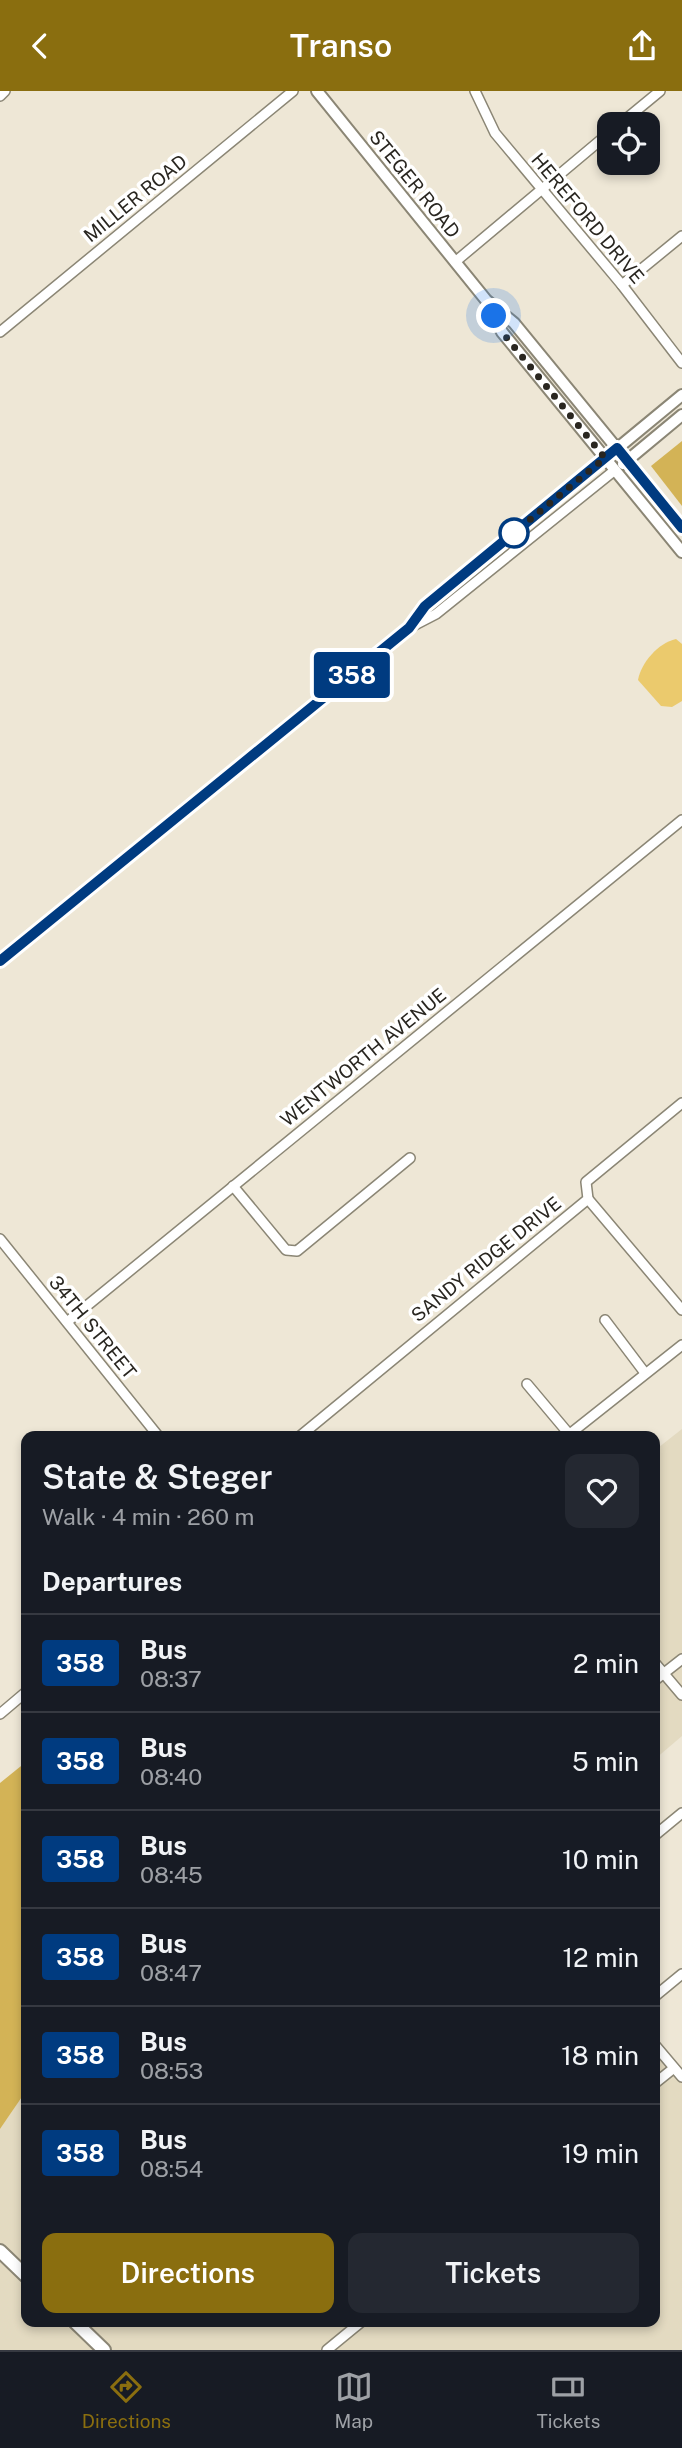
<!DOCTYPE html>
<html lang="en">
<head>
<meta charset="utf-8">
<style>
  :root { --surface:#171b24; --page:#242831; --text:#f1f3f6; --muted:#9ea1a6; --line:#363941; --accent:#8a6e0f }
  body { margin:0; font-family:"Public Sans",sans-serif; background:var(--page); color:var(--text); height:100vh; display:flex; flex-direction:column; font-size:26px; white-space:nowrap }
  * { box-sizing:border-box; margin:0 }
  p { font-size:23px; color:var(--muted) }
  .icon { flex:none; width:38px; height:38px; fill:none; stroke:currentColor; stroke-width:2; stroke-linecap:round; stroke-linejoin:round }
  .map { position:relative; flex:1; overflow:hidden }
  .panel { position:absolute; left:21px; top:1340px; width:639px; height:896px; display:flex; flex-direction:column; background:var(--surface); border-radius:14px; box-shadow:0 4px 10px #0003 }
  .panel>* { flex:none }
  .badge { padding:0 14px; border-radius:5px; font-size:24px; line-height:46px }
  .tools { position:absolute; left:597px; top:21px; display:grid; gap:14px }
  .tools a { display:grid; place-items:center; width:63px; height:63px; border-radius:14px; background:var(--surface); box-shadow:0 4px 10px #0003; font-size:35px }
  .you { position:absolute; width:35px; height:35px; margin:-18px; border:5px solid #fff; border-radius:50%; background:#1a73e8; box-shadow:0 0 0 10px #1a73e833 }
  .map>.badge { position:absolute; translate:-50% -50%; box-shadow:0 0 0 4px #fff }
  h2 { padding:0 21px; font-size:26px; line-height:63px }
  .round { display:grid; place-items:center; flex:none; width:74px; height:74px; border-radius:14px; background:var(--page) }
  .overview { display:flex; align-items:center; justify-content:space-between; height:119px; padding:0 21px }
  h1 { font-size:33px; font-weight:600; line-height:52px }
  .primary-button { display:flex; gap:14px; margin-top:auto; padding:14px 21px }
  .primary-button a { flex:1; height:80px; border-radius:14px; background:var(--accent); color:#fff; font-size:28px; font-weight:600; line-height:80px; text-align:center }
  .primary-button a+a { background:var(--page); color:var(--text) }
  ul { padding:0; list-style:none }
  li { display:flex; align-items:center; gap:21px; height:98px; padding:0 21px; border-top:2px solid var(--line) }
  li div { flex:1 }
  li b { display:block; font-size:26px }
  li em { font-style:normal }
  li .badge { min-width:77px; font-weight:700; text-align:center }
  header { display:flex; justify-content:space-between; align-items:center; height:91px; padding:0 21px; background:var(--accent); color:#fff; font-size:32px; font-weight:600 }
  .dock { display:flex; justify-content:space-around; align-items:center; height:98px; border-top:2px solid var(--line); background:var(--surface); font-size:19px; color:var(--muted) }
  .dock a { display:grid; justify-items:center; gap:4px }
  .dock .selected { color:var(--accent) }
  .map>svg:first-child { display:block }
</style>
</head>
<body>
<header><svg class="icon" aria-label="back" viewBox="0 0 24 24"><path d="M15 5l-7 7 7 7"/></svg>Transo<svg class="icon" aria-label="share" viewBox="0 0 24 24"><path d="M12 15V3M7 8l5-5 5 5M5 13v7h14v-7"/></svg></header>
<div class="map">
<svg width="682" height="2259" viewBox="0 0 682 2259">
  <rect width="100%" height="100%" fill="#eee7d6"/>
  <g fill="#e3dac1">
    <polygon points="682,1338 682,1645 655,1668 654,1360"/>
    <polygon points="655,1950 682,1984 682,2259 0,2259 0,2038 26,2000 26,2231 654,2231"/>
  </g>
  <g fill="#d3b356">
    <polygon points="682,350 682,415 651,375"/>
    <polygon points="26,1671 26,2000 0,2038 0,1692"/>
  </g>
  <path fill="#ebca6d" d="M676,548L682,553V610L672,616L661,615L638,589C641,572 658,552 676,548Z"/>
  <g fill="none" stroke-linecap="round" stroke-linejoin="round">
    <g stroke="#8b8675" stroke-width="12">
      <g id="minor">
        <polyline points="475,0 495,42 622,194 682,272"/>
        <polyline points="0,5 5,0"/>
        <polyline points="620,33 660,0"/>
        <polyline points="455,171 609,42"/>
        <polyline points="622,194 682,145"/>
        <polyline points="0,241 293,0"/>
        <polyline points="412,533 425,515 605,367"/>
        <polyline points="0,870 409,537 436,523 615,379"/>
        <polyline points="233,1095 286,1159 297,1160 410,1067"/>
        <polyline points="588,1108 682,1219"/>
        <polyline points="0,1148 159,1346"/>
        <polyline points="605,1229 645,1282"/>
        <polyline points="67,1231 682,729"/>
        <polyline points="527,1293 569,1343"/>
        <polyline points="299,1346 588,1108 586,1091 682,1012"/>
        <polyline points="566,1346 682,1254"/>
        <polyline points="654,1571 682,1604"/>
        <polyline points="654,1590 682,1568"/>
        <polyline points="0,1623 26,1601"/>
        <polyline points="654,1745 682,1722"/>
        <polyline points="654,1906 682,1883"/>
        <polyline points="654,1953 682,1986"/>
        <polyline points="654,1993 674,1977"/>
        <polyline points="327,2259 361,2231"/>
      </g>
    </g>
    <g stroke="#8b8675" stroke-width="14">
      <g id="tertiary">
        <polyline points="317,0 486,209 514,232 682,437"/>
        <polyline points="489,214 502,241 682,461"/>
        <polyline points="613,361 682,304"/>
        <polyline points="623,373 682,324"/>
      </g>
    </g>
    <g stroke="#8b8675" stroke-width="16">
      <g id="secondary">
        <polyline points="0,2160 26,2185"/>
        <polyline points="75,2231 104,2259"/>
      </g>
    </g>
    <use href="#minor" stroke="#fff" stroke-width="9"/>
    <use href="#tertiary" stroke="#fff" stroke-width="10"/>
    <use href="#secondary" stroke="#fff" stroke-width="12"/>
  </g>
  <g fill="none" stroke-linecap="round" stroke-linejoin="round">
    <g stroke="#fff" stroke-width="16">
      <polyline id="line" points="0,870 409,537 425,515 617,357 682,437"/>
    </g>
    <use href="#line" stroke="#003b80" stroke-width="10"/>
    <polyline stroke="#292620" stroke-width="7" stroke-dasharray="0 12.6" points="494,225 502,241 605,367 510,445 514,442"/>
  </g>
  <circle fill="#fff" stroke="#003b80" stroke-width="3.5" cx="514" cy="442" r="14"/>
  <g text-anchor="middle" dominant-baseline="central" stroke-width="7" stroke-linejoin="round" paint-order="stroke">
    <g font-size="19" fill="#292620" stroke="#fff">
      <text transform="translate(415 93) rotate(51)">STEGER ROAD</text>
      <text transform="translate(135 107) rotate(-39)">MILLER ROAD</text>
      <text transform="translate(588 127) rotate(50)">HEREFORD DRIVE</text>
      <text transform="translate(363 966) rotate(-39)">WENTWORTH AVENUE</text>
      <text transform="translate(486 1168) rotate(-39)">SANDY RIDGE DRIVE</text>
      <text transform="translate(93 1236) rotate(51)">34TH STREET</text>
    </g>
  </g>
</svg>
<div class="tools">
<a><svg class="icon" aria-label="locate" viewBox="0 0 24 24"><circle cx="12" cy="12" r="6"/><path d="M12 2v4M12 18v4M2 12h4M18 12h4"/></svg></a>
</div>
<div class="you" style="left:494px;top:225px"></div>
<b class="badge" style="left:352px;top:584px;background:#003b80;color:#fff">358</b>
<section class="panel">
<div class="overview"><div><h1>State &amp; Steger</h1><p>Walk · 4 min · 260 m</p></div><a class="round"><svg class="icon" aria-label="heart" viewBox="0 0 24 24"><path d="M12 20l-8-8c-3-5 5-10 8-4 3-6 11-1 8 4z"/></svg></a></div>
<h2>Departures</h2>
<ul>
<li><span class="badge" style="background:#003b80;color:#fff">358</span><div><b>Bus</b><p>08:37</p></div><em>2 min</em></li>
<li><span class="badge" style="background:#003b80;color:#fff">358</span><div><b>Bus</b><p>08:40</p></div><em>5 min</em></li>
<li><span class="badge" style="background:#003b80;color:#fff">358</span><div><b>Bus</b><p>08:45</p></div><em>10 min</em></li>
<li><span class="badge" style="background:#003b80;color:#fff">358</span><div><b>Bus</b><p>08:47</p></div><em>12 min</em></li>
<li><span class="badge" style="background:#003b80;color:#fff">358</span><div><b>Bus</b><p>08:53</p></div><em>18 min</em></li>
<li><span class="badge" style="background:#003b80;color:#fff">358</span><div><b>Bus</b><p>08:54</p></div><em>19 min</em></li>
</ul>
<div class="primary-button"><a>Directions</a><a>Tickets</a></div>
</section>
</div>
<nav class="dock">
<a class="selected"><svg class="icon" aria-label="directions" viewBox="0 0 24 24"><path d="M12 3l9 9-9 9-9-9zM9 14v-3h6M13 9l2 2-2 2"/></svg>Directions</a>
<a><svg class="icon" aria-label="map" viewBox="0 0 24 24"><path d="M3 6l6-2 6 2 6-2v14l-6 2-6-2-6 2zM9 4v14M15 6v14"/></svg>Map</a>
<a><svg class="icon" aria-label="tickets" viewBox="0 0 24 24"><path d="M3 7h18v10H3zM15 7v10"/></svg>Tickets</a>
</nav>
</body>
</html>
